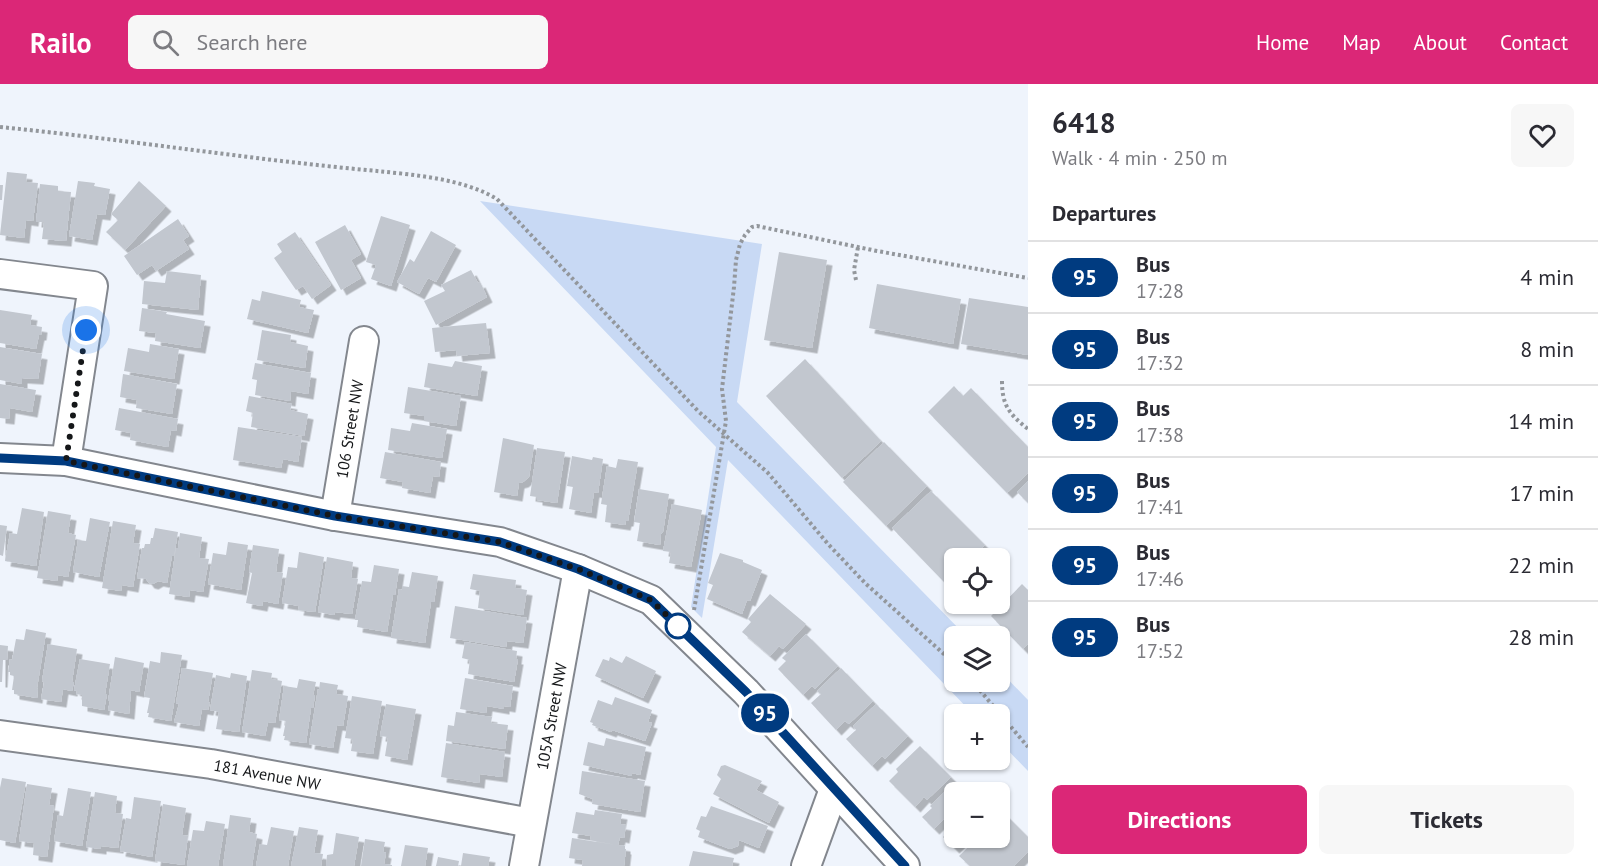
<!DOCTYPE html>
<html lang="en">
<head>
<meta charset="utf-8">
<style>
  :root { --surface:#fff; --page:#f7f7f7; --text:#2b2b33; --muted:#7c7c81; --line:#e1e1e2; --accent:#db2777 }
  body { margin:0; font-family:"PT Sans",sans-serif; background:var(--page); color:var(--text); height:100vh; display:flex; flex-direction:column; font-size:22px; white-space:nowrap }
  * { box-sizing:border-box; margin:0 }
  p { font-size:20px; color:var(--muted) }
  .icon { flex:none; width:33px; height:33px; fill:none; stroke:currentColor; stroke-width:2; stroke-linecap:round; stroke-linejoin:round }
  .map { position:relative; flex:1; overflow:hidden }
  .panel { display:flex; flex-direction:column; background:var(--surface); width:570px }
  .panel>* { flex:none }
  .badge { padding:0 12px; border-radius:20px; font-size:21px; line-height:39px }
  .fabs { position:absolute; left:944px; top:464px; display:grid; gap:12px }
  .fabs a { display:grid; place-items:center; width:66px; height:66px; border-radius:9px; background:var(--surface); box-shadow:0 2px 4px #0004; font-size:30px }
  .you { position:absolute; width:30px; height:30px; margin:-15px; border:4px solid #fff; border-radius:50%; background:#1a73e8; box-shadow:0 0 0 9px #1a73e833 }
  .map>.badge { position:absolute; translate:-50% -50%; box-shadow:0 0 0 3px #fff }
  h2 { padding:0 24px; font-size:22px; line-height:54px }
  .round { display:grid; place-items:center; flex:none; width:63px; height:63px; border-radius:9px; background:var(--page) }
  .summary { display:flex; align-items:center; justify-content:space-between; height:102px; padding:0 24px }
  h1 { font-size:28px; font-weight:600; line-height:45px }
  .cta { display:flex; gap:12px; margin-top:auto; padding:12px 24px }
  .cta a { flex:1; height:69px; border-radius:9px; background:var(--accent); color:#fff; font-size:24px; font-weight:600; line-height:69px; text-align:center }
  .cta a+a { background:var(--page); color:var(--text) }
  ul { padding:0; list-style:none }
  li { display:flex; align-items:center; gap:18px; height:72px; padding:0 24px; border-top:2px solid var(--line) }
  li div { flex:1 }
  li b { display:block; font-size:22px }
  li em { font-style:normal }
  li .badge { min-width:66px; font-weight:700; text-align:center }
  header { display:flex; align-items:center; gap:36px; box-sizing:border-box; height:84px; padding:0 30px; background:var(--accent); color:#fff }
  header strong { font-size:28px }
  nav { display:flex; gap:33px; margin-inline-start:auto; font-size:21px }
  .search { width:420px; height:54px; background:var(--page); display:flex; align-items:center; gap:15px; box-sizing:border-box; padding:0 21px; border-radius:9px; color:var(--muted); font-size:22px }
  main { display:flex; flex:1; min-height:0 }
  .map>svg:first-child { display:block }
</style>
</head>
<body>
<header>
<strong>Railo</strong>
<div class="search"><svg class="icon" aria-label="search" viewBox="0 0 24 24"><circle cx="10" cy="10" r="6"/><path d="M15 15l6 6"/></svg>Search here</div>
<nav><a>Home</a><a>Map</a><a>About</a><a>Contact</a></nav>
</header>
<main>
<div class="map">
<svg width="1028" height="782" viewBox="0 0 1028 782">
  <defs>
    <filter id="shadow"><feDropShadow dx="5.5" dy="5.5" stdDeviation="0" flood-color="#0004"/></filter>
  </defs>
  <rect width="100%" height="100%" fill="#eff4fc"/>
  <polygon fill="#c8d9f4" points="480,117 762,160 737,318 966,552 954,552 954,597 999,597 999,586 1028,616 1028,687 999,657 999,630 973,630 728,376 702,534 691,523 716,363"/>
  <g fill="#c2c7cf" filter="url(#shadow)">
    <polygon points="7,88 27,90 26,98 38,99 33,137 26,136 24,154 0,151"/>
    <polygon points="78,97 95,99 94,102 110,105 105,131 97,130 92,156 69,152"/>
    <polygon points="139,97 166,122 125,166 106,148 118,136 111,130"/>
    <polygon points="40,100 58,102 58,107 71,108 66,157 42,155 44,138 36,138"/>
    <polygon points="0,101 3,101 2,116 0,116"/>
    <polygon points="381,132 410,141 391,202 371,195 376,181 366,178"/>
    <polygon points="178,135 189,152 183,156 189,165 156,187 152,181 137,191 124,172"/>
    <polygon points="345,141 361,170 351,176 361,194 341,206 315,158"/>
    <polygon points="431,147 456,161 436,198 428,194 419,210 397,198 410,175 414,178"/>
    <polygon points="295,148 331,201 312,215 303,202 296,206 274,174 282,168 277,160"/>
    <polygon points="779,168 827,176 812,264 764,256"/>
    <polygon points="471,186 478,199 480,198 487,213 436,241 424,217 445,207 441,201"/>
    <polygon points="167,187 201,191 198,226 142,220 144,197 165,199"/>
    <polygon points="877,200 961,215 953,260 869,244"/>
    <polygon points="262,207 301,216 299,223 314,226 308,249 247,235 252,215 260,217"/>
    <polygon points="969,214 1028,223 1028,271 961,260"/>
    <polygon points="142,224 167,228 166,230 205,237 200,264 155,257 156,249 139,247"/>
    <polygon points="0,226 32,231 30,241 42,243 41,251 39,251 36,265 0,259"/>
    <polygon points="486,239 490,269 457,272 456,266 435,268 432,244"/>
    <polygon points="262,246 291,251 290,258 308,262 305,284 257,276"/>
    <polygon points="150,260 179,265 174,295 124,287 128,264 149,268"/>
    <polygon points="0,263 42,270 38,295 22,294 22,300 0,296"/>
    <polygon points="805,275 881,357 842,394 766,312"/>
    <polygon points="455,277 482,282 477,312 424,303 428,279 452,283"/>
    <polygon points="255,279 311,289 308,310 291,307 290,317 255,311 257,296 252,295"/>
    <polygon points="123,290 177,300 172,330 136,324 137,316 120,313"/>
    <polygon points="0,300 36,306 32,328 10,324 9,335 0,334"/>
    <polygon points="954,302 963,312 971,304 1028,363 1028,389 1007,409 928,328"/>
    <polygon points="408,303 461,312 456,342 424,337 424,332 404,329"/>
    <polygon points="249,312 292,320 290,326 308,330 304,352 251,343 253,329 246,327"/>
    <polygon points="119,324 178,335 176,347 171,346 168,363 130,356 131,349 115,346"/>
    <polygon points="412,339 447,345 442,374 388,366 391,344 410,347"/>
    <polygon points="238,343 302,353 298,378 283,375 281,384 233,376"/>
    <polygon points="503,354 534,361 529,393 523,398 519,399 517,412 494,408"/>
    <polygon points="884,358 927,402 886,442 843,398"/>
    <polygon points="537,364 565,368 557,419 537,416 537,413 530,412"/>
    <polygon points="385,368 441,378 439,393 433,392 430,409 402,404 403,398 380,394"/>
    <polygon points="572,372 592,376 593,373 603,375 598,409 594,408 591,429 569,425 573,403 567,402"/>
    <polygon points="618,375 638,378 628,437 626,437 625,441 605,438 607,421 601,420 607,382 616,384"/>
    <polygon points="1028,397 1028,419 1017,408"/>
    <polygon points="639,405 669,410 663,448 661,450 660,461 637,457 640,439 634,438"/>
    <polygon points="931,407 985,461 972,474 954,474 954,491 945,499 892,444"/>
    <polygon points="672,420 702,426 691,483 669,479 671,468 663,467"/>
    <polygon points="22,424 44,428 36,482 5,477 10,449 17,450"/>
    <polygon points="48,427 71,431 68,449 76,451 68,493 58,491 57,497 37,494"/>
    <polygon points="90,434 110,438 99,493 73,488 78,456 86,457"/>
    <polygon points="113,437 136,441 133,459 140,460 133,503 122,501 121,507 102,504"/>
    <polygon points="0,441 7,442 3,472 0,471"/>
    <polygon points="155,444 178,448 174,472 172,472 167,499 158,497 153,500 149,499 146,495 137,494 142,464 144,464 145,460 150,460 151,454 153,454"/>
    <polygon points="180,449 202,453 199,474 209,475 203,508 190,506 189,513 169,510 176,464 178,464"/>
    <polygon points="228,458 248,461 241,506 208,500 213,469 226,471"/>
    <polygon points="253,461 279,465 276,488 283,489 278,520 263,517 262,522 246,519 252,489 249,488"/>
    <polygon points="299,468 324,473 315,528 298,526 299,522 282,519 288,483 297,484"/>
    <polygon points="720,469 743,476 743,478 762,486 750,517 747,516 742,530 707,515 713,501 708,499"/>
    <polygon points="327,473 353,478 351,494 358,495 352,530 335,528 334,531 318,528"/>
    <polygon points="374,481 399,485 395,511 393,511 387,548 357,543 358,536 355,536 362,497 371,498"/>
    <polygon points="412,488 438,492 434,518 431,518 425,559 391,554 399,505 402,506 402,502 409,503"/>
    <polygon points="473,490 516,496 515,504 527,506 523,531 478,524 480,507 470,505"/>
    <polygon points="1022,500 1028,506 1028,560 1023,565 991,532"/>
    <polygon points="770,510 806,540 783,565 779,562 770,572 742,548 751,538 748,535"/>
    <polygon points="455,522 527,534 523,559 507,557 506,563 450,554"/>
    <polygon points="26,545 46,549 37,604 38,605 37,614 14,610 14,606 12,606 14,592 10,591 10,588 8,588 10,575 12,576 16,555 24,556"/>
    <polygon points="806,550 838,582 815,605 812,602 803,611 778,585 786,577 782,574"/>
    <polygon points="465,558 517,567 516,575 518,575 514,598 468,590 470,576 462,574"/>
    <polygon points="48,560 77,565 72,598 74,598 72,607 63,605 61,618 41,615 44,598 42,597"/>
    <polygon points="0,561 8,562 7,576 3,576 2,598 0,598"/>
    <polygon points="161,568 182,571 171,637 148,633 149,629 147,629 150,614 144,613 150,577 160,579"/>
    <polygon points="626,572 656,587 643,614 595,592 603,575 609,577 610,573 622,579"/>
    <polygon points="115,573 144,579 139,608 131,606 129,630 108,626 110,617 108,617"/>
    <polygon points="80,575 110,580 105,610 107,610 104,626 82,622 82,611 76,610 77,607 74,606"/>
    <polygon points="182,584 213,589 208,618 210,619 208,626 202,625 199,642 174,638 179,620 176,619"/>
    <polygon points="841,584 873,617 849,640 845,637 836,646 811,619 821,610 817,607"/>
    <polygon points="252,586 272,589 271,595 282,597 275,639 268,638 265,652 242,648"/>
    <polygon points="231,589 247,592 239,648 216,645 219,628 210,626 216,591 230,594"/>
    <polygon points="465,594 513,602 510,623 504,622 504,625 487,622 486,629 460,625"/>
    <polygon points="299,595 316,598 313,611 315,611 313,624 311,624 306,659 284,656 285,652 283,652 286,637 279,636 284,602 297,604"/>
    <polygon points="320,598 338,601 336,610 348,612 343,642 337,641 333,664 309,660 318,605 319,606"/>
    <polygon points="352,612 382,617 373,670 351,667 353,655 345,654"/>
    <polygon points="615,613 652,626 648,638 652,639 645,657 612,646 611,648 592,641 593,639 590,638 598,616 612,621"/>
    <polygon points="386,620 416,625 407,676 385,672 388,653 380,652"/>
    <polygon points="876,620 908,652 885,675 882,672 872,682 846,655 856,646 853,642"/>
    <polygon points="456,628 492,633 491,639 508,641 505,665 446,657 448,641 454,642"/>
    <polygon points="606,654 646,663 640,691 632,689 632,692 583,681 588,658 604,662"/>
    <polygon points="446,659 505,668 502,693 480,690 479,699 441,693"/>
    <polygon points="920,662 951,693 927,716 924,713 915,723 889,697 898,688 896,685"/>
    <polygon points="725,681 762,697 756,706 779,718 769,739 713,710 721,695 717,691 721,682"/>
    <polygon points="582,687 645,697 640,728 592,720 593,715 579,710"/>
    <polygon points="2,694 26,698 15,759 0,756 0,704"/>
    <polygon points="954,699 963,708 954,708 954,742 946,733 934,745 922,733 932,724 930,722"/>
    <polygon points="27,700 52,704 49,721 54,722 47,773 33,771 34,759 19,757"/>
    <polygon points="68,704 91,708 82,762 54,757 58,731 63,732"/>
    <polygon points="95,708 117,712 115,729 123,730 118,764 101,762 101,765 86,763"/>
    <polygon points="134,713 161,717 152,773 120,767 126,734 131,735"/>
    <polygon points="163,720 186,724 182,751 188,752 184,781 155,777"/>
    <polygon points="711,722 768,742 759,764 739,756 738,762 730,765 698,753 700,747 696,745 701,732 706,733"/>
    <polygon points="595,726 622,730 620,740 626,741 624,754 620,753 618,761 625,762 625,765 626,765 624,782 582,782 583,776 569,774 572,754 616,761 590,756 591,752 572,749 576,728 594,731"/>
    <polygon points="1001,726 1028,753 1028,768 1014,782 970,782 959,772 974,757 972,755 974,753 999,753 999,727"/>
    <polygon points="230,731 251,734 249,748 257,750 252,782 223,782"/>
    <polygon points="206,737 225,740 218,782 187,782 193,746 204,747"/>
    <polygon points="954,742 954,753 966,753 954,764 943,753"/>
    <polygon points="271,743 294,747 288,782 256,782 260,760 267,761"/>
    <polygon points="299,743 318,746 314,769 323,770 321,782 291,782"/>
    <polygon points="336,749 359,753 354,782 326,782 327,771 333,770"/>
    <polygon points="365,755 385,758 383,768 386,769 384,780 392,781 392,782 361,782"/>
    <polygon points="405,761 428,764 425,782 401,782"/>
    <polygon points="693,767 734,774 732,782 689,782"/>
    <polygon points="463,769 490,773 488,782 461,782"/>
    <polygon points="438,773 459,777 458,782 436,782"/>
  </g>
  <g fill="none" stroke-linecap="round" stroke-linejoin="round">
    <g stroke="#83878e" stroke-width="32">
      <g id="minor">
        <polyline points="0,190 93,202 66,377"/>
        <polyline points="0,374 66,377 335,432 500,458 578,485 651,516 746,608 905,782"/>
        <path id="s1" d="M335,432L364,257"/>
        <path id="s2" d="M0,651L211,680L531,739"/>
        <path id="s3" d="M524,782L578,485"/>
        <polyline points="806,782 834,705"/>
      </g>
    </g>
    <g stroke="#93979c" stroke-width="4" stroke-dasharray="3 3" stroke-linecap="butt">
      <path d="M0,43C91,52 182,65 273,76C308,80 343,84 377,87C416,91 464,95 497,115L698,327L768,389L828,460L866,500L954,579"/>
      <polyline points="856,196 854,186 858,163"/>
      <path d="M1002,297C1002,321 1009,330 1028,345"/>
      <polyline points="694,526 726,337 722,305 734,203 736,176 740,160 745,151 752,143 757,142 877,167 1028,194"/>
      <polyline points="972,597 1028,663"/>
    </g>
    <use href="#minor" stroke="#fff" stroke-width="28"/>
  </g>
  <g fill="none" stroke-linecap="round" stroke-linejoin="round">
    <g stroke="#fff" stroke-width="14">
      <polyline id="line" points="0,374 66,377 335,432 500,458 578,485 651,516 746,608 905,782"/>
    </g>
    <use href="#line" stroke="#003b80" stroke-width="9"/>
    <polyline stroke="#151719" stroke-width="6" stroke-dasharray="0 10.8" points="86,246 66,377 335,432 500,458 578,485 651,516 678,542"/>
  </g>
  <circle fill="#fff" stroke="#003b80" stroke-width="3" cx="678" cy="542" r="12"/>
  <g text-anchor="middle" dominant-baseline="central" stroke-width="5" stroke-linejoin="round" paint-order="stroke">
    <g font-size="16" fill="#151719" stroke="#fff">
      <text stroke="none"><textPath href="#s1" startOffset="88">106 Street NW</textPath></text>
      <text stroke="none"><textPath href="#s3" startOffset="152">105A Street NW</textPath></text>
      <text stroke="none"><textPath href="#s2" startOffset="270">181 Avenue NW</textPath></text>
    </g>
  </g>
</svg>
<div class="fabs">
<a><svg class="icon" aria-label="locate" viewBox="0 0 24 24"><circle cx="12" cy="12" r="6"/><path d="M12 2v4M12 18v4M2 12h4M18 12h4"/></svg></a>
<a><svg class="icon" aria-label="layers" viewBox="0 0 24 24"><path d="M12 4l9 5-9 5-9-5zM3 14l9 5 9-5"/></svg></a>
<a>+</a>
<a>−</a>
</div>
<div class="you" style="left:86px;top:246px"></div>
<b class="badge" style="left:765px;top:629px;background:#003b80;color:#fff">95</b>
</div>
<section class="panel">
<div class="summary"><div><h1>6418</h1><p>Walk · 4 min · 250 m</p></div><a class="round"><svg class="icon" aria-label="heart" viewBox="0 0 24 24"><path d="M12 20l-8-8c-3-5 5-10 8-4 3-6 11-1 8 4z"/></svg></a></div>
<h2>Departures</h2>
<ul>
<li><span class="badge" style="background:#003b80;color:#fff">95</span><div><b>Bus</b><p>17:28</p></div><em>4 min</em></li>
<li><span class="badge" style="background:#003b80;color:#fff">95</span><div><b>Bus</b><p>17:32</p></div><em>8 min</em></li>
<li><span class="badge" style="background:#003b80;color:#fff">95</span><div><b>Bus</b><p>17:38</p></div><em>14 min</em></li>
<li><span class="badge" style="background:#003b80;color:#fff">95</span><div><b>Bus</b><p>17:41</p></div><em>17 min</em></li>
<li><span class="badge" style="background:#003b80;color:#fff">95</span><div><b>Bus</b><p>17:46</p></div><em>22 min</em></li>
<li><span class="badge" style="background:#003b80;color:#fff">95</span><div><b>Bus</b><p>17:52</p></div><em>28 min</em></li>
</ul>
<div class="cta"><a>Directions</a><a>Tickets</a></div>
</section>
</main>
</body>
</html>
